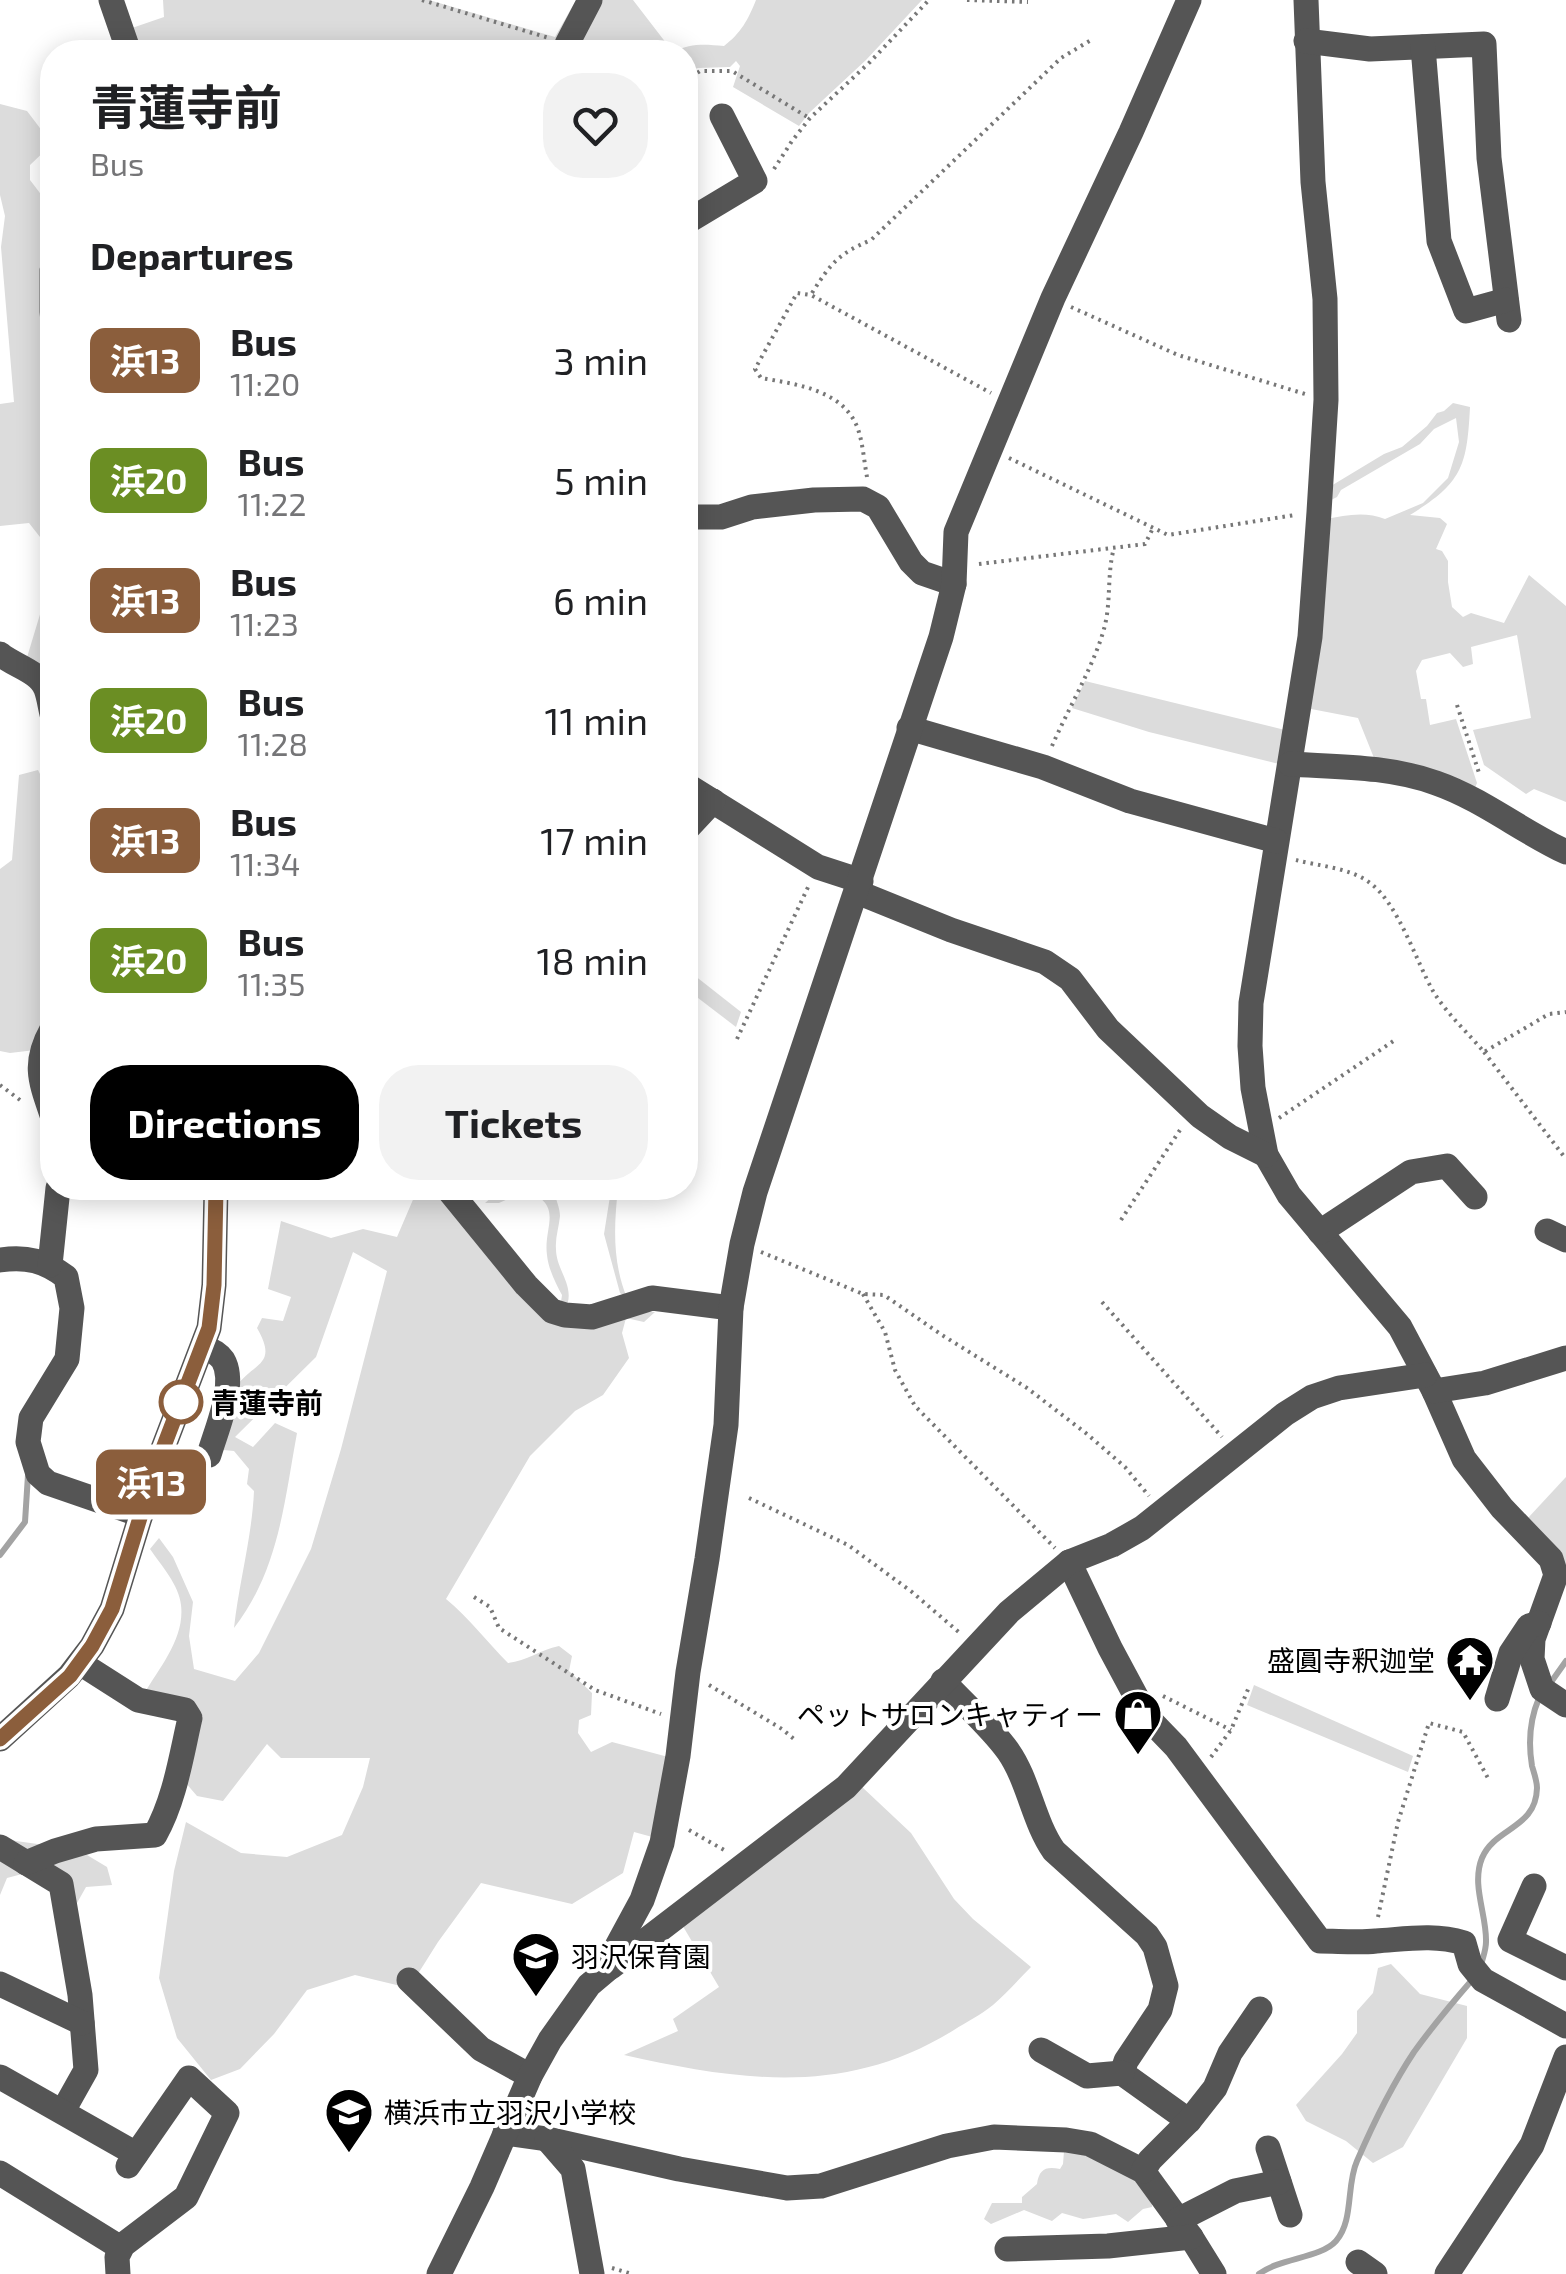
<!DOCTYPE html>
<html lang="en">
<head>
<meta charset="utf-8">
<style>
  :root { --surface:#fff; --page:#f2f2f2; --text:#202124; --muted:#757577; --accent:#000 }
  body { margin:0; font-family:"Exo 2","Noto Sans JP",sans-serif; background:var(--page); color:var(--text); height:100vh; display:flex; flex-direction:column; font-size:38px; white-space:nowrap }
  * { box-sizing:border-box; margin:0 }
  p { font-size:32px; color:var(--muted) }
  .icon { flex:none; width:55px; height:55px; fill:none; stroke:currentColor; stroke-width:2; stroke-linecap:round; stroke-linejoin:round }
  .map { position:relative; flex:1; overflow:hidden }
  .details { position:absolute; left:40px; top:40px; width:658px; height:1160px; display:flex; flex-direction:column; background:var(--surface); border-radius:40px; box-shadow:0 5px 25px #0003 }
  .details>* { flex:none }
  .badge { padding:0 20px; border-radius:15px; font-size:35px; line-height:65px }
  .map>.badge { position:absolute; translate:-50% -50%; box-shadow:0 0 0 5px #fff }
  h2 { padding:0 50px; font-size:38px; line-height:90px }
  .round { display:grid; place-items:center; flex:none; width:105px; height:105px; border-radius:40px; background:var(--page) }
  .overview { display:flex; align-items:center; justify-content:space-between; height:170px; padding:0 50px }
  h1 { font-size:48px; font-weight:700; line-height:75px }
  .action { display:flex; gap:20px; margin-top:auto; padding:20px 50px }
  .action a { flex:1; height:115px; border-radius:40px; background:var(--accent); color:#fff; font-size:40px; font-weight:700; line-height:115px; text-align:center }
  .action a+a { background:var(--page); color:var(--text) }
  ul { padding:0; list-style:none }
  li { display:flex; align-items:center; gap:30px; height:120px; padding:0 50px }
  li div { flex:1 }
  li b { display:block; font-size:38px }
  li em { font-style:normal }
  li .badge { min-width:110px; font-weight:700; text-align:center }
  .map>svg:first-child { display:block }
</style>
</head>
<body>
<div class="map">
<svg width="1566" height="2274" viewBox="0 0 1566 2274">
  <rect width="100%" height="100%" fill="#fff"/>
  <g fill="#dcdcdc">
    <polygon points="163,0 429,0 555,37 576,0 633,0 673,52 141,52 132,28 164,17"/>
    <path d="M756,0H922L866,60L809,113L799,126L733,87L740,66L736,61L730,67L698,68L685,72V52H673C691,43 704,44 724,46C741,33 748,20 756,0Z"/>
    <polygon points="0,104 27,111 52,144 30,165 30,180 46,201 47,250 52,252 52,684 25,664 51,578 51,551 29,523 0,526 0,404 14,402 1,247 5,216 0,195"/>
    <path d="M1453,403L1470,407C1467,467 1462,483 1410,515L1440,518L1447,524L1436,549L1442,551L1448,561V582L1452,607L1463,617L1471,613L1504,623L1529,575L1566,606V802L1534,789L1526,794L1484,765L1473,730L1531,718L1517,635L1471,647L1473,664L1463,667L1450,653L1422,660L1416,671L1421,699H1426L1430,725L1456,719L1477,783L1474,790L1376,763L1358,718L1306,708L1326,519C1345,515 1366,511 1385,519L1423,503L1448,478L1459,442L1456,418L1434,429L1420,444L1341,490L1337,497L1327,502L1326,489L1384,454L1402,447L1427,426L1437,413L1444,411Z"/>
    <polygon points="1085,681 1289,731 1283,765 1149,732 1072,708"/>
    <polygon points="38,770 47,788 45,836 52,848 52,1048 10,1053 0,1051 0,869 12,860 19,775"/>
    <polygon points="685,968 741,1012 736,1027 685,988"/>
    <path d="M418,1188H457L537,1291L561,1302L562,1295C556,1284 548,1268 547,1255C543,1227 565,1205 526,1191L499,1203H485L500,1190L499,1188H618C614,1226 612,1261 627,1298L620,1293L604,1234L611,1190L565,1196L560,1190L555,1193C556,1201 560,1208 560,1216C559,1227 555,1238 556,1249C556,1271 577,1287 565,1310L655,1312L644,1322L626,1318L622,1333L629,1358L603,1395L575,1411L530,1456L446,1599C469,1618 487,1642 508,1663C527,1661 540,1650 559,1646L572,1656L569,1671L592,1693L591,1715L579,1720L578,1733L591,1752L612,1742L672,1758L656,1838L634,1832L623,1873L572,1904L481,1883L438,1942L409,1988L355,1975L307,1990L274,2034L240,2069L211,2080L177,2038L159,1978L174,1871L186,1822L241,1853L287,1857L342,1835L363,1787L370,1758H281L267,1744L223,1801L197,1796L185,1782L203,1716L191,1706L144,1694C160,1667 185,1638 181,1605C179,1585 161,1565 150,1549L159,1538L173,1557L193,1602L189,1636L194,1669L235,1681L259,1653L311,1549L341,1449L387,1271L353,1252L316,1357L235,1437L253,1447L275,1423L297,1433C284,1503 279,1570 234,1628C239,1582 252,1537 254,1491L247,1484L249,1469L234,1451L213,1449C219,1433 227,1400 236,1387C253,1362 279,1366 257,1328L262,1318L283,1321L291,1297L268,1289L281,1221L331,1238L363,1229L397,1237Z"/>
    <polygon points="1566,1477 1566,1570 1528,1518"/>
    <polygon points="1254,1685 1413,1756 1408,1772 1247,1705"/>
    <path d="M861,1786L911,1833L954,1899L973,1919L1031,1967C1018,1980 1006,1994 993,2005C981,2015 966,2022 954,2030C846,2097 741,2081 624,2055L678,2031L673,2019L719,1987L681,1923Z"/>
    <polygon points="0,1836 16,1841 52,1846 62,1859 87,1855 107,1867 112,1885 86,1887 77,1903 26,1873 7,1878 0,1895"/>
    <polygon points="1391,1964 1420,1994 1467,2006 1467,2038 1403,2147 1373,2163 1346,2141 1306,2121 1296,2105 1342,2054 1357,2033 1357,2011 1373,1993 1378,1968"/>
    <path d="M1069,2148C1100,2159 1153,2167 1152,2207L1143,2209L1128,2222L1116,2214L1083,2219L1062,2213L1052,2221L1024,2210L991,2224L984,2219L992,2203H1022V2197L1037,2184C1039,2169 1046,2166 1060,2169L1063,2164L1064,2151Z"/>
  </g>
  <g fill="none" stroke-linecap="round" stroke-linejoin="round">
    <g stroke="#a3a3a3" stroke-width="6">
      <polyline points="42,270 42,312 52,360 52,386"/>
      <polyline points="0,1555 25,1522 28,1475"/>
      <polyline points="1549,1685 1566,1661"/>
      <path d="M1481,1965C1483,1957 1486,1950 1486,1942C1487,1915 1471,1885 1482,1858C1495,1827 1536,1829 1537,1788C1537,1781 1534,1773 1532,1766C1528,1742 1530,1719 1539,1698"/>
      <path d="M1259,2274C1280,2258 1321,2258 1336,2241C1354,2221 1346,2185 1357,2161C1373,2124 1392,2085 1414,2052C1432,2027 1452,2003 1472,1980"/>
    </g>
    <g stroke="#777" stroke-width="4" stroke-dasharray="2.5 5" stroke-linecap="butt">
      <polyline points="422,0 549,38"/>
      <polyline points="967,0 1028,2"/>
      <polyline points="685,81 700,71 732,71 809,118"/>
      <polyline points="774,169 792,141 810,118 870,62 929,0"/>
      <path d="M812,293C831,263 838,254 871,240L1061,58L1091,40"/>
      <polyline points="1071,307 1178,355 1305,394"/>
      <polyline points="1009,458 1168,535 1295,515"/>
      <path d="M867,477C864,461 863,444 858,429C844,390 796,384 761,378L755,369L797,293L811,295L991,393"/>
      <polyline points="979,564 1145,544 1153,528"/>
      <polyline points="1457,705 1480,776"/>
      <path d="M1052,746C1068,709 1096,662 1105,625C1111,600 1107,573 1114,548"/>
      <path d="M1296,860C1319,866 1351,868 1370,883C1398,903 1416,961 1433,991C1446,1013 1468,1033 1484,1052L1549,1014L1566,1012"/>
      <polyline points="737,1039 809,885"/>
      <polyline points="1484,1052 1566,1159"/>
      <polyline points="0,1085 24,1103"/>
      <polyline points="1279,1118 1395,1040"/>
      <polyline points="1121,1220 1180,1130"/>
      <polyline points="761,1252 863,1294 884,1295 942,1335 1027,1388 1087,1434 1125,1467 1149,1496"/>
      <polyline points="863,1294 885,1332 895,1370 915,1406 1055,1548"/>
      <polyline points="1102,1302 1222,1437"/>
      <polyline points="749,1498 848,1545 912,1592 961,1634"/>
      <polyline points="474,1597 490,1607 499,1628 595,1690 661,1714"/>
      <polyline points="709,1685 782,1729 794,1739"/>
      <polyline points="1163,1696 1231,1730"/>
      <polyline points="1211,1757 1231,1730 1249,1687"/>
      <polyline points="689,1830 724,1850"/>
      <polyline points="1378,1917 1398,1822 1429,1723 1463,1732 1489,1780"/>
      <polyline points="612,2268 632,2274"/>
    </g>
    <g stroke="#555" stroke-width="25">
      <polyline points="111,0 129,52"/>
      <polyline points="1306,0 1313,182 1325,299 1326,400 1319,512 1310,637 1251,1003 1250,1046 1253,1088 1266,1155 1289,1195 1400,1327 1434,1391 1464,1459 1502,1508 1551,1559 1556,1575 1533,1639 1532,1659 1542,1689 1566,1705"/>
      <polyline points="1306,41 1370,49 1484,44 1489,158 1509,320"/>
      <polyline points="567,44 590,0"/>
      <polyline points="1423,47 1439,241 1466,311 1506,300"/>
      <polyline points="685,223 755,181 722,116"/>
      <polyline points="685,515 691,517 721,517 752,507 814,500 863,499 878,507 911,562 922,573 954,584"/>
      <path d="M0,654C14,666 39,671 46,689C49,697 50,706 52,714"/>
      <polyline points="909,728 1043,767 1130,801 1276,841"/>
      <path d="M1290,764C1338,767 1389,766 1436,783C1482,799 1521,831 1566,852"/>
      <polyline points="685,784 818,867 861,881"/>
      <polyline points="685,831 713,801"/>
      <polyline points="857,892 951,930 1045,962 1070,979 1108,1029 1200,1116 1230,1137 1266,1155"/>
      <path d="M52,1029C33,1063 40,1080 52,1115"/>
      <polyline points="447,1188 526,1285 552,1311 565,1315 592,1317 652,1298 731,1308"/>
      <polyline points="1547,1231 1566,1240"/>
      <polyline points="1320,1232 1411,1172 1447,1166 1475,1197"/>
      <path d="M0,1260C27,1256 45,1261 66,1277L72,1308L67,1359L31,1418L28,1442L38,1474L48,1483L141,1515"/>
      <polyline points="50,1265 58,1188"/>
      <path d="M203,1346C211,1350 218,1353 223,1360C237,1384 216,1430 209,1455"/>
      <polyline points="1434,1391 1485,1383 1566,1358"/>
      <path d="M1069,1562L1110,1648L1147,1717L1176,1747L1320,1941C1338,1941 1358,1943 1376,1941C1407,1939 1434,1934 1464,1943L1470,1964L1483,1980L1566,2026"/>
      <path d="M943,1681C964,1704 990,1726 1008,1751C1029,1781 1033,1821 1054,1851L1147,1935L1155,1947L1166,1986L1160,2010L1126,2061L1122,2073L1189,2121"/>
      <polyline points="1497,1699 1511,1653 1529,1626 1539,1623"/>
      <polyline points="0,1739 69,1676 92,1646 112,1609 154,1472 209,1328 214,1285 216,1188"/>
      <polyline points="0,1847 61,1884 80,1995 86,2070 63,2111"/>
      <path d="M26,1863L55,1851L96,1839L155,1835C175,1799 181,1757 190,1718L185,1710L138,1700L80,1663"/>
      <polyline points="1534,1886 1510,1940 1566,1968"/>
      <polyline points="611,1967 846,1787 1009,1612 1069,1562 1112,1545 1142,1528 1285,1414 1312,1397 1339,1388 1425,1375"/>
      <polyline points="409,1980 481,2049 530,2076"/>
      <polyline points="0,1984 82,2023"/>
      <polyline points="1041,2050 1087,2076 1122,2073"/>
      <polyline points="0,2077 136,2154"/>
      <polyline points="505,2133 547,2139 679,2169 787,2188 821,2186 947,2146 994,2137 1066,2140 1090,2144 1143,2171 1191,2237 1214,2274"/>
      <polyline points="547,2139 573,2169 592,2274"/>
      <polyline points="1268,2148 1290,2215"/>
      <polyline points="1143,2171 1150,2160 1189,2121 1215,2088 1230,2053 1260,2009"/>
      <polyline points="0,2173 121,2248"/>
      <polyline points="1178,2220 1235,2191 1279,2182"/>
      <polyline points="1007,2249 1108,2246 1191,2237"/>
      <polyline points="1358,2262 1375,2274"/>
      <polyline points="118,2274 117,2257 123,2245 186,2197 227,2113 189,2078 128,2166"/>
      <polyline points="439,2274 482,2187 530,2076 550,2040 589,1985 608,1969 616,1948 642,1900 662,1843 678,1756 688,1672 707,1559 726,1425 731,1308 742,1244 755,1192 941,637 954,584 956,532 1053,298 1131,132 1189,0"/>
      <polyline points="1447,2274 1532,2145 1566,2057"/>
    </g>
  </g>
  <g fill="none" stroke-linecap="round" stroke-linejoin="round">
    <g stroke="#fff" stroke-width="22">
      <polyline id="line" points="0,1739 70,1676 92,1646 112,1609 154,1472 209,1328 214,1285 216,1188"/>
    </g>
    <use href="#line" stroke="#8b5e3c" stroke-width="15"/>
  </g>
  <defs>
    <g id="temple-pin" transform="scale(2.5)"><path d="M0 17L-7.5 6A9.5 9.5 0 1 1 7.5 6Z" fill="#000" stroke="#fff"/><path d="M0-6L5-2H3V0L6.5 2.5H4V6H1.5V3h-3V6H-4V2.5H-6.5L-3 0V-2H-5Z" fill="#fff"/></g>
    <g id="shop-pin" transform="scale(2.5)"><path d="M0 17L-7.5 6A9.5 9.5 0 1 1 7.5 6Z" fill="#000" stroke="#fff"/><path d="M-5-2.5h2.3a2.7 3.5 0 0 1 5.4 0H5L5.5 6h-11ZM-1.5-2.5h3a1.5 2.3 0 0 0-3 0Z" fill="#fff"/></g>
    <g id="school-pin" transform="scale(2.5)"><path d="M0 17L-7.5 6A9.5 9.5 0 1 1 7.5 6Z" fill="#000" stroke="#fff"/><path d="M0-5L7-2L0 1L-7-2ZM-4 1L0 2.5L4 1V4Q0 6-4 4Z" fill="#fff"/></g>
  </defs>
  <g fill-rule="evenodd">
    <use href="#temple-pin" x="1470" y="1660"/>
    <use href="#shop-pin" x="1138" y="1714"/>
    <use href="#school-pin" x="536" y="1956"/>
    <use href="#school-pin" x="349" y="2112"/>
  </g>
  <circle fill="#fff" stroke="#8b5e3c" stroke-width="5" cx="181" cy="1402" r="20"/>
  <g text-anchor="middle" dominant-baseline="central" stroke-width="8" stroke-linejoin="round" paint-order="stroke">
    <g font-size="28" font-weight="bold" fill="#000" stroke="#fff" text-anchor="start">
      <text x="211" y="1402">青蓮寺前</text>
    </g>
    <g font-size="28" fill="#000" stroke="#fff" text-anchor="end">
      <text x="1435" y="1660">盛圓寺釈迦堂</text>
      <text x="1103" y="1714">ペットサロンキャティー</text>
      <text x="571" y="1956" text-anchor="start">羽沢保育園</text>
      <text x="384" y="2112" text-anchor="start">横浜市立羽沢小学校</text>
    </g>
  </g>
</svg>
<b class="badge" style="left:151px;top:1482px;background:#8b5e3c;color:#fff">浜13</b>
<section class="details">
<div class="overview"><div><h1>青蓮寺前</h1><p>Bus</p></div><a class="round"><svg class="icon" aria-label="heart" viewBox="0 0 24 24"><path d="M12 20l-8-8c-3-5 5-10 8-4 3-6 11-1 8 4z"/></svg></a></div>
<h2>Departures</h2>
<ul>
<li><span class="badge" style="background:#8b5e3c;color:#fff">浜13</span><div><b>Bus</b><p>11:20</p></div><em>3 min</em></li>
<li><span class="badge" style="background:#6b8e23;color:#fff">浜20</span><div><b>Bus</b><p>11:22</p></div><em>5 min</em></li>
<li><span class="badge" style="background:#8b5e3c;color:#fff">浜13</span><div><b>Bus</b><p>11:23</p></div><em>6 min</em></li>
<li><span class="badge" style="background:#6b8e23;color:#fff">浜20</span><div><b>Bus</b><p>11:28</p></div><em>11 min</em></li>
<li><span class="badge" style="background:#8b5e3c;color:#fff">浜13</span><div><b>Bus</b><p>11:34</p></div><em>17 min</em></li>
<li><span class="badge" style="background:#6b8e23;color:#fff">浜20</span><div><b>Bus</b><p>11:35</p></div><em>18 min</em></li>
</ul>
<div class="action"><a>Directions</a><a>Tickets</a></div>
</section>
</div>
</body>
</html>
